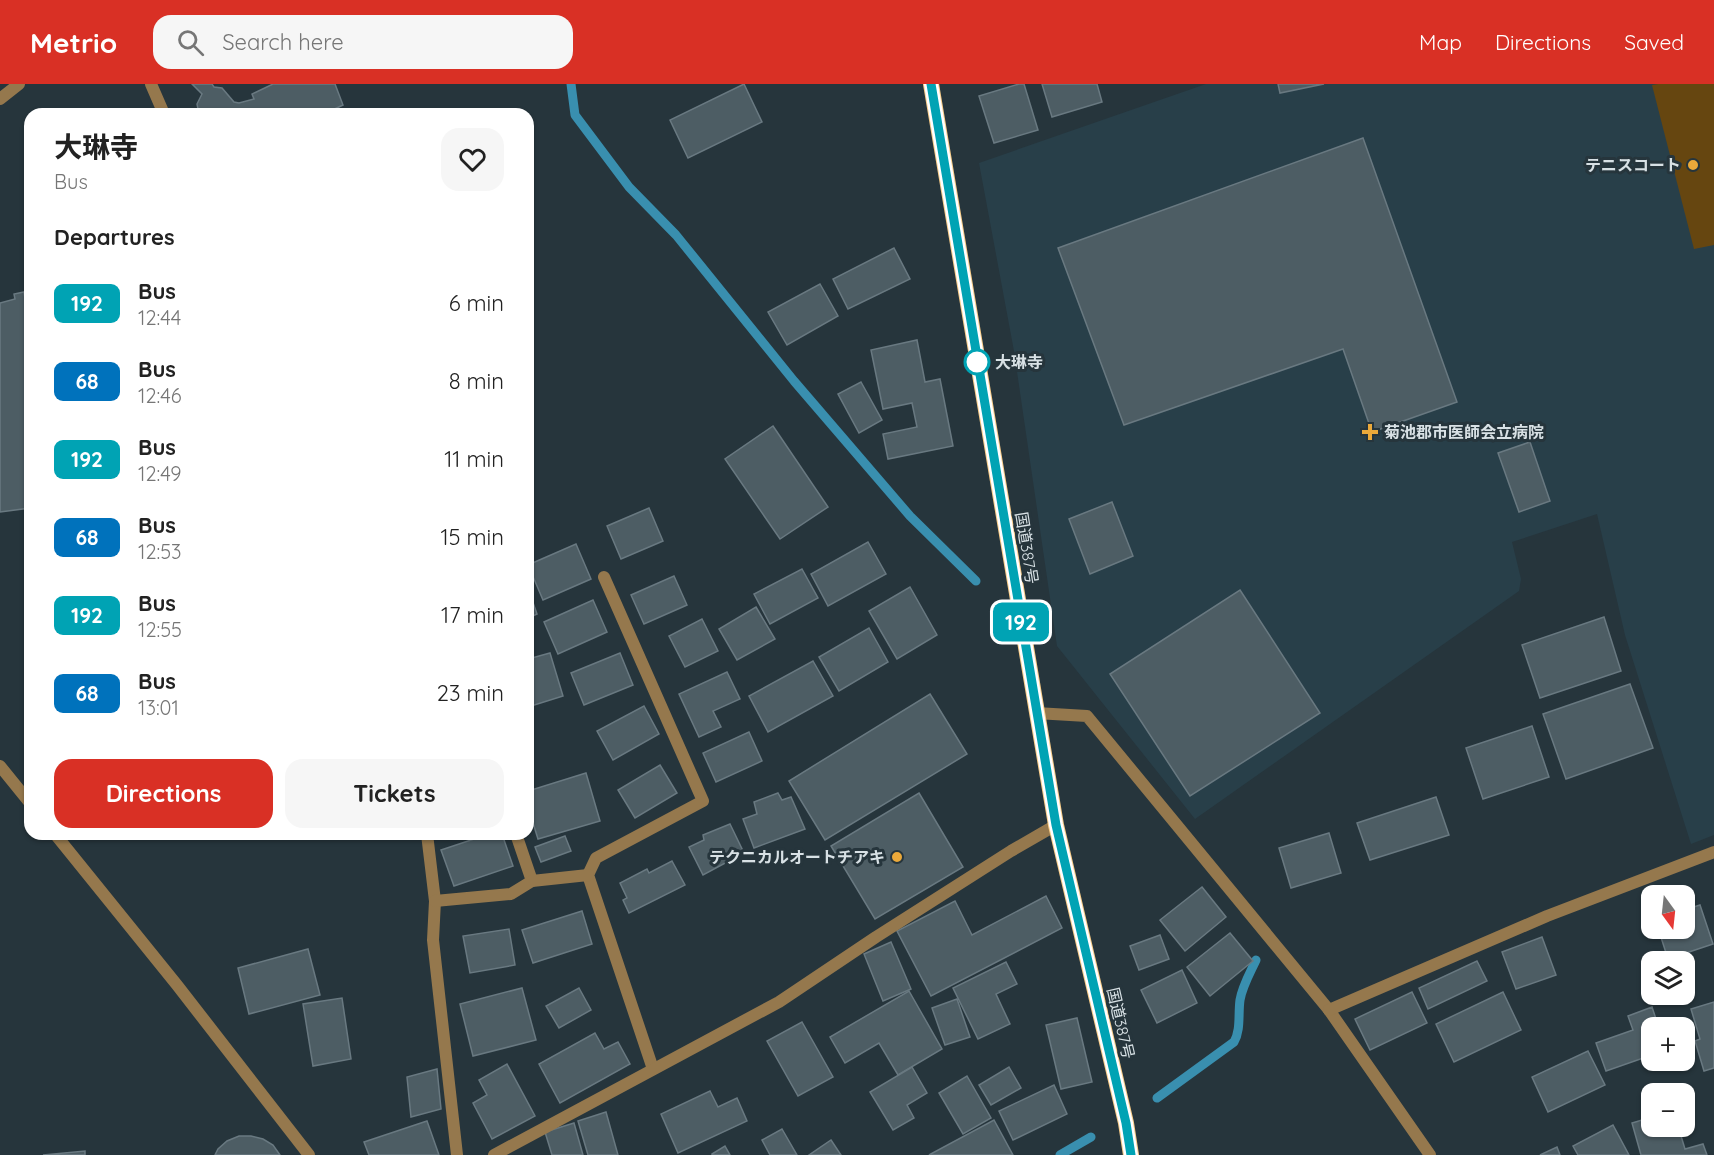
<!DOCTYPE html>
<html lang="en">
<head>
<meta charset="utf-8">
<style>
  :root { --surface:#fff; --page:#f6f6f6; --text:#222; --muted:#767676; --accent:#d93025 }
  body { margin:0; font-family:Quicksand,"Noto Sans JP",sans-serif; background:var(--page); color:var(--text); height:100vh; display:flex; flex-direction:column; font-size:22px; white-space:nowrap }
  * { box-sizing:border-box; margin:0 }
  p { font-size:20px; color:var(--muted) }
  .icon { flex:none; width:33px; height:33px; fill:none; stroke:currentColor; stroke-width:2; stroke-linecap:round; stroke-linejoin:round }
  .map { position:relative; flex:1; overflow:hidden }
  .details { position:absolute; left:24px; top:24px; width:510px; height:732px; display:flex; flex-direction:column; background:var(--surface); border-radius:18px; box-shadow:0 2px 4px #0004 }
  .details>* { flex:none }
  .badge { padding:0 12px; border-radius:9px; font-size:21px; line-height:39px }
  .needle { width:39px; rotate:165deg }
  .buttons { position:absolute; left:1641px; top:801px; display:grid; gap:12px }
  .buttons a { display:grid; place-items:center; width:54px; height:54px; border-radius:12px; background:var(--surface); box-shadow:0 2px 4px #0004; font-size:30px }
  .map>.badge { position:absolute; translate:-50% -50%; box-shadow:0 0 0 3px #fff }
  h2 { padding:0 30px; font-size:22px; line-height:54px }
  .round { display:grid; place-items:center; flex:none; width:63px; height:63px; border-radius:18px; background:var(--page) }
  .headline { display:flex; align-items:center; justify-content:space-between; height:102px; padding:0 30px }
  h1 { font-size:28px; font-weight:700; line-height:45px }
  .primary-button { display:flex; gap:12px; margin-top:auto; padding:12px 30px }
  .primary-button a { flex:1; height:69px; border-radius:18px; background:var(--accent); color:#fff; font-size:24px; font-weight:700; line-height:69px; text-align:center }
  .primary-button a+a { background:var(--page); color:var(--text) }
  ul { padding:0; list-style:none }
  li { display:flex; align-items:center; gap:18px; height:78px; padding:0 30px }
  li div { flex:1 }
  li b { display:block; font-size:22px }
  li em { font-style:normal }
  li .badge { min-width:66px; font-weight:700; text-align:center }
  header { display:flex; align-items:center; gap:36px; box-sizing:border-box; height:84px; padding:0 30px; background:var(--accent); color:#fff }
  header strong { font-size:28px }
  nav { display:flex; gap:33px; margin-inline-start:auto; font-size:21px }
  .search { width:420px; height:54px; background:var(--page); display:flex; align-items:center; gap:15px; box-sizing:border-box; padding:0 21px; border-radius:18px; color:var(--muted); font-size:22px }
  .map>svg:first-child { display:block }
</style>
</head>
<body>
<header>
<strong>Metrio</strong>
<div class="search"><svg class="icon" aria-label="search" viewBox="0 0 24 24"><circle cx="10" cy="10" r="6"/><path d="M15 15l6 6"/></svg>Search here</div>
<nav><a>Map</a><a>Directions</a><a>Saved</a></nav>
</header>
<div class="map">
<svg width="1714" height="1071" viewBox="0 0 1714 1071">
  <rect width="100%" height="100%" fill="#26353c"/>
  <polygon fill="#283f49" points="1206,0 1714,0 1714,751 1691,760 1625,551 1597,430 1512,458 1521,495 1519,507 1195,735 1057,562 1014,267 979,79"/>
  <polygon fill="#664610" points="1658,0 1714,0 1714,161 1694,165 1652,1"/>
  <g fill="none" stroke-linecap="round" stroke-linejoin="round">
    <g stroke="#398faf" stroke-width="9">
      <polyline points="571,0 575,31 629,103 676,151 794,297 910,432 976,497"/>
      <path d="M1157,1014L1234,958C1241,946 1238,930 1240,916C1242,903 1250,889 1256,876"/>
      <polyline points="1060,1071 1091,1053"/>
    </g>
  </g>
  <g fill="#4d5d64" stroke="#697981" stroke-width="1.5">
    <polygon points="192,0 212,0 214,3 222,4 234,18 239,19 254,15 252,10 273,0 335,0 343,21 324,30 199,30 197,20 202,10"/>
    <polygon points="744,0 762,38 688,74 670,36"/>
    <polygon points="1019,0 1024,0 1038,46 994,59 979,12"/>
    <polygon points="1042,0 1097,0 1102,18 1052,33"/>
    <polygon points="1278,0 1324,0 1280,9"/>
    <polygon points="1363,54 1457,318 1372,348 1343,265 1124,341 1058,164"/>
    <polygon points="894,164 910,195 848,225 833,195"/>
    <polygon points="820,200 838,232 787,261 768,228"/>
    <polygon points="24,208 25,215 30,215 30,424 0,428 0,219 15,215 14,210"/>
    <polygon points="917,256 925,298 940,295 953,362 888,375 883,350 917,343 912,319 883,325 871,266"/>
    <polygon points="861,298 882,336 859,349 838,310"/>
    <polygon points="773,342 828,423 780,455 725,375"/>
    <polygon points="1530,358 1550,417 1519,428 1498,369"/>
    <polygon points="1112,418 1133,472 1090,490 1069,435"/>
    <polygon points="649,424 663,457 621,475 607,442"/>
    <polygon points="868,458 886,490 828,522 811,490"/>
    <polygon points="576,460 591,495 543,516 528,481"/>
    <polygon points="802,485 818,514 770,540 754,510"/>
    <polygon points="674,492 687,521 644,540 631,511"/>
    <polygon points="910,503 937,551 897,575 869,527"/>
    <polygon points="528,504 537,530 528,534"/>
    <polygon points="1240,506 1320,629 1190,712 1110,590"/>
    <polygon points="593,516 607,548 558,570 544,538"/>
    <polygon points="756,523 775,555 737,576 719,545"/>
    <polygon points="1604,533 1621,587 1540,614 1522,561"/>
    <polygon points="702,535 718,567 685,583 669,552"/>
    <polygon points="869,544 888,578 839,607 819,573"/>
    <polygon points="550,569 563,612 528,623 528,575"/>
    <polygon points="620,569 633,601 584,621 571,589"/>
    <polygon points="813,577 833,612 768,648 749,612"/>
    <polygon points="727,588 740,615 713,627 721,643 699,653 679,610"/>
    <polygon points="1630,600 1653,664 1566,695 1543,630"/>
    <polygon points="930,610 967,670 825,756 789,697"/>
    <polygon points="644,622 659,650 613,676 597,647"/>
    <polygon points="1532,642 1549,693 1483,715 1466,664"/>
    <polygon points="749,648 762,677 716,698 703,669"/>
    <polygon points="660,681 677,709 635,734 618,706"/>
    <polygon points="586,689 600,737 538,755 528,723 528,707"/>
    <polygon points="778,709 782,716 791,713 805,745 754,764 743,735 757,730 754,718"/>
    <polygon points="919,709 963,783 875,835 831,762"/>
    <polygon points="1436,713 1449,751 1370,776 1357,739"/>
    <polygon points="730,740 744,769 703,791 689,763 704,756 703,751"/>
    <polygon points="1329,749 1341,789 1291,804 1279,764"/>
    <polygon points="489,750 502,750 513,782 454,802 441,766"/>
    <polygon points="565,752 571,767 541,778 535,763"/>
    <polygon points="672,777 685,801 629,829 623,816 627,814 620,799 647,785 649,789"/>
    <polygon points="1202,803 1226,833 1185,867 1160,836"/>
    <polygon points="1046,812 1062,844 931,912 897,847 955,817 972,851"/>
    <polygon points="1700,821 1713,860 1668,875 1658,844 1684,844 1684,826"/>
    <polygon points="582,827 592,860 533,879 522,846"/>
    <polygon points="509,845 515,881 470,889 463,852"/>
    <polygon points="1230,849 1253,877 1210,912 1187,883"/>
    <polygon points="1160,851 1169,875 1139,886 1130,862"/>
    <polygon points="1542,853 1556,891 1516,905 1502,868"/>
    <polygon points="891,858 911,905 883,917 864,870"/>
    <polygon points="308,865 320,911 249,930 238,884"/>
    <polygon points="1477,877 1487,897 1428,925 1419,904"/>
    <polygon points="1006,878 1017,900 996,910 1010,940 978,955 953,904"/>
    <polygon points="1182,886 1197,919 1157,939 1141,906"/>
    <polygon points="522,904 536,956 473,972 460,920"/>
    <polygon points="579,904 591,926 559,944 546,922"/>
    <polygon points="909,907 942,965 898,991 879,959 845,979 830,953"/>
    <polygon points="1412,908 1427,939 1370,966 1355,935"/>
    <polygon points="1503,908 1521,946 1454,978 1436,940"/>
    <polygon points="342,914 351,975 313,982 303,920"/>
    <polygon points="957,915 970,953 945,961 932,924"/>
    <polygon points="1714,918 1714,984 1704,987 1695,957 1700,955 1691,925"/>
    <polygon points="1652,923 1659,944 1652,944 1652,971 1606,987 1596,959 1633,946 1628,932"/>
    <polygon points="1077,934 1092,998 1061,1005 1046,941"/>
    <polygon points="802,938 833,993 798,1012 767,957"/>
    <polygon points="595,949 604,965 618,958 630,980 560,1019 539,980"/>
    <polygon points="1588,967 1605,1001 1548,1028 1532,993"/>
    <polygon points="507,980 535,1032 492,1055 473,1019 487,1011 479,996"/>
    <polygon points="912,983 927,1009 907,1021 914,1034 893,1046 870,1008"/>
    <polygon points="1009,983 1021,1004 991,1021 979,1001"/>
    <polygon points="437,985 441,1025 411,1033 407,993"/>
    <polygon points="967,992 991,1034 963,1050 939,1009"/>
    <polygon points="1054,1001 1067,1030 1013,1056 999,1027"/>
    <polygon points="710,1007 718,1023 737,1014 747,1037 678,1069 661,1030"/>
    <polygon points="606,1028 618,1071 588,1071 578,1037"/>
    <polygon points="1652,1033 1652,1042 1678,1042 1685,1065 1703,1060 1707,1071 1641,1071 1632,1039"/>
    <polygon points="994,1036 1013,1071 929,1071"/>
    <polygon points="427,1037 439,1071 369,1071 364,1058"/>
    <polygon points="574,1039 583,1071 552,1071 545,1048"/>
    <polygon points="1613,1041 1629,1071 1578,1071 1573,1062"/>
    <polygon points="782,1045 797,1071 770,1071 762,1056"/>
    <polygon points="239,1052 251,1052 263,1055 273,1061 280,1071 215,1071 218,1065 227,1057"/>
    <polygon points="831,1056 841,1071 809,1071"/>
    <polygon points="725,1062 730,1071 712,1071 712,1070"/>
    <polygon points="1557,1063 1560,1071 1540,1071"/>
    <polygon points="85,1067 85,1071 43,1071"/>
  </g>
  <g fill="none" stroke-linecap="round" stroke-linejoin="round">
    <g stroke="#95784d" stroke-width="12">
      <polyline points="151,0 164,30"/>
      <polyline points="604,493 703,717 596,774 588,791 653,985"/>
      <polyline points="1036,629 1087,632 1329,926 1430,1071"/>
      <polyline points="0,682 30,719"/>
      <polyline points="55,750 177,901 309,1071"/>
      <polyline points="427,750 435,817 433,856 457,1071"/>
      <polyline points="516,750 532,797"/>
      <polyline points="435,817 511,810 532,797 588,791"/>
      <polyline points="1329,926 1547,832 1714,768"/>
      <polyline points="494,1071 779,918 876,853 1011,767 1056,741"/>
    </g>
    <polyline stroke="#95784d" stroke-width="12" points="0,15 19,0"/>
    <polyline stroke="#face8a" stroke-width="16" points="931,0 1056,741 1126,1039 1131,1071"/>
  </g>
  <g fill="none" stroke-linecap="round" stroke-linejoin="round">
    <g stroke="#fff" stroke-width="14">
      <polyline id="line" points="931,0 1056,741 1126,1039 1131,1071"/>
    </g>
    <use href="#line" stroke="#00a3b4" stroke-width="9"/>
  </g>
  <g fill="#eba93a" stroke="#26353c" stroke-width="2">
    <circle cx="1693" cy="81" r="6"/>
    <path d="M1367 339h6v6h6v6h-6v6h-6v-6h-6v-6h6z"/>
    <circle cx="897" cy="773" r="6"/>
  </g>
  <circle fill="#fff" stroke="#00a3b4" stroke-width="3" cx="977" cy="278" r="12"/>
  <g text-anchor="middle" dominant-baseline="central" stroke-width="6" stroke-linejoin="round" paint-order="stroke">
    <g font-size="16" font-weight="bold" fill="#d8e1e5" stroke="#26353c" text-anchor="end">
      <text x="1681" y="81">テニスコート</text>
      <text x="1384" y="348" text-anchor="start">菊池郡市医師会立病院</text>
      <text x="885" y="773">テクニカルオートチアキ</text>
    </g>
    <g font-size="16" font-weight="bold" fill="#d8e1e5" stroke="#26353c" text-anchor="start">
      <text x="995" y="278">大琳寺</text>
    </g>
    <g font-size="16" fill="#d8e1e5" stroke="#26353c">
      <text transform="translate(1027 464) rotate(81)">国道387号</text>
      <text transform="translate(1121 939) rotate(77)">国道387号</text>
    </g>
  </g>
</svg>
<div class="buttons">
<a><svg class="needle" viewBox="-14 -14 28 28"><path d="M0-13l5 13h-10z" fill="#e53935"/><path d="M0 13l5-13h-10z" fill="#767676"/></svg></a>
<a><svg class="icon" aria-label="layers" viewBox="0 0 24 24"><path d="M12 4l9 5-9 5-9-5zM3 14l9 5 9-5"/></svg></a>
<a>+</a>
<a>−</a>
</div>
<b class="badge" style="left:1021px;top:538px;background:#00a3b4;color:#fff">192</b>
<section class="details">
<div class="headline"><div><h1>大琳寺</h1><p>Bus</p></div><a class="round"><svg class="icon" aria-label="heart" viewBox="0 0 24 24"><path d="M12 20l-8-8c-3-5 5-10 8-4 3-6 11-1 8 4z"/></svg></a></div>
<h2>Departures</h2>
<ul>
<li><span class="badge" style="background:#00a3b4;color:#fff">192</span><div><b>Bus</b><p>12:44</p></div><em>6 min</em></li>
<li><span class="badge" style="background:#0072bc;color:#fff">68</span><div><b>Bus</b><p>12:46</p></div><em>8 min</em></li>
<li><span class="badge" style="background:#00a3b4;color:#fff">192</span><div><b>Bus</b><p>12:49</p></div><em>11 min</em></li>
<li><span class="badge" style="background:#0072bc;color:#fff">68</span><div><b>Bus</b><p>12:53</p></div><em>15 min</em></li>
<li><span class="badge" style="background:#00a3b4;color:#fff">192</span><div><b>Bus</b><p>12:55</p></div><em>17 min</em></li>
<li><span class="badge" style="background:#0072bc;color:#fff">68</span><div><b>Bus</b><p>13:01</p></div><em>23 min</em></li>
</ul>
<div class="primary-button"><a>Directions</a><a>Tickets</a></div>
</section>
</div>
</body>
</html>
